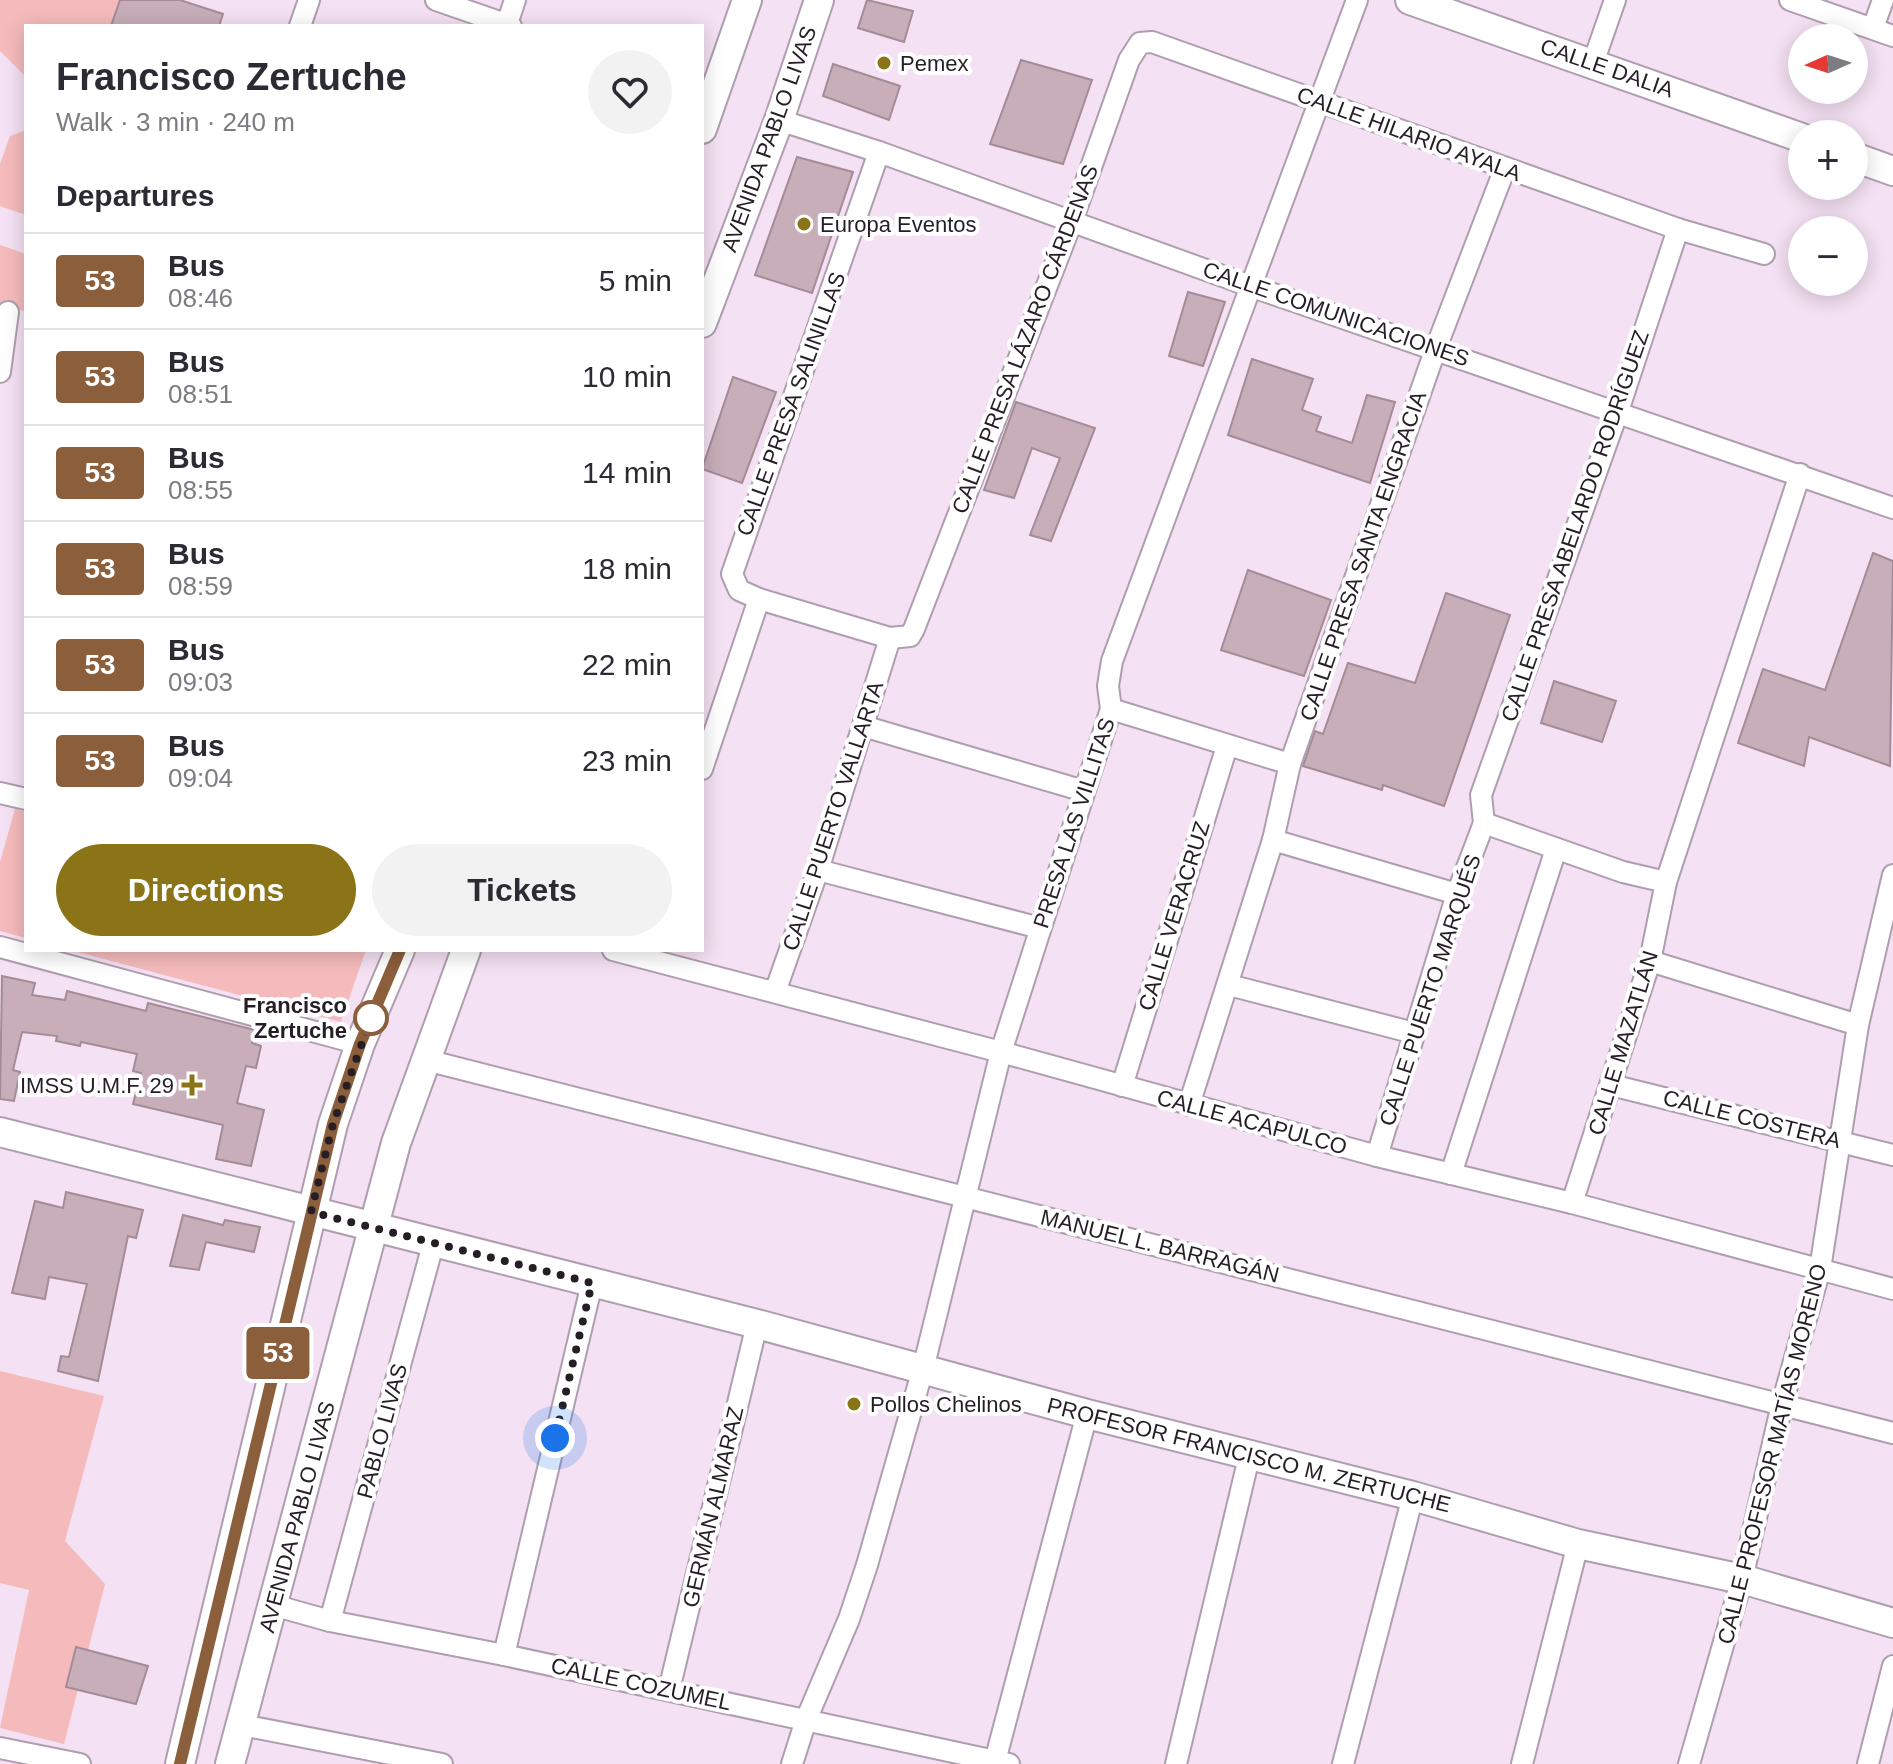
<!DOCTYPE html>
<html lang="en">
<head>
<meta charset="utf-8">
<style>
  :root { --surface:#fff; --page:#f2f2f3; --text:#2b2b33; --muted:#7c7c81; --line:#e1e1e2; --accent:#8b7418 }
  body { margin:0; font-family:Helvetica,sans-serif; background:var(--page); color:var(--text); height:100vh; display:flex; flex-direction:column; font-size:30px; white-space:nowrap }
  * { box-sizing:border-box; margin:0 }
  p { font-size:26px; color:var(--muted) }
  .icon { flex:none; width:44px; height:44px; fill:none; stroke:currentColor; stroke-width:2; stroke-linecap:round; stroke-linejoin:round }
  .map { position:relative; flex:1; overflow:hidden }
  .sheet { position:absolute; left:24px; top:24px; width:680px; height:928px; display:flex; flex-direction:column; background:var(--surface); border-radius:0px; box-shadow:0 4px 20px #0003 }
  .sheet>* { flex:none }
  .badge { padding:0 16px; border-radius:6px; font-size:28px; line-height:52px }
  .needle { width:52px; rotate:267deg }
  .fabs { position:absolute; left:1788px; top:24px; display:grid; gap:16px }
  .fabs a { display:grid; place-items:center; width:80px; height:80px; border-radius:50%; background:var(--surface); box-shadow:0 4px 20px #0003; font-size:40px }
  .you { position:absolute; width:40px; height:40px; margin:-20px; border:6px solid #fff; border-radius:50%; background:#1a73e8; box-shadow:0 0 0 12px #1a73e833 }
  .map>.badge { position:absolute; translate:-50% -50%; box-shadow:0 0 0 4px #fff }
  h2 { padding:0 32px; font-size:30px; line-height:72px }
  .round { display:grid; place-items:center; flex:none; width:84px; height:84px; border-radius:42px; background:var(--page) }
  .headline { display:flex; align-items:center; justify-content:space-between; height:136px; padding:0 32px }
  h1 { font-size:38px; font-weight:700; line-height:60px }
  .action { display:flex; gap:16px; margin-top:auto; padding:16px 32px }
  .action a { flex:1; height:92px; border-radius:48px; background:var(--accent); color:#fff; font-size:32px; font-weight:700; line-height:92px; text-align:center }
  .action a+a { background:var(--page); color:var(--text) }
  ul { padding:0; list-style:none }
  li { display:flex; align-items:center; gap:24px; height:96px; padding:0 32px; border-top:2px solid var(--line) }
  li div { flex:1 }
  li b { display:block; font-size:30px }
  li em { font-style:normal }
  li .badge { min-width:88px; font-weight:700; text-align:center }
  .map>svg:first-child { display:block }
</style>
</head>
<body>
<div class="map">
<svg width="1893" height="1764" viewBox="0 0 1893 1764">
  <rect width="100%" height="100%" fill="#f4e1f3"/>
  <g fill="#f5bbbc">
    <polygon points="0,0 120,0 111,26 26,26 26,77 0,51"/>
    <polygon points="26,130 26,215 0,206 0,164 10,136"/>
    <polygon points="0,245 26,254 26,312 0,303"/>
    <polygon points="15,809 26,812 26,938 0,931 0,862"/>
    <polygon points="70,950 366,950 341,1022"/>
    <polygon points="0,1371 104,1396 65,1541 105,1584 64,1744 0,1728 29,1590 0,1583"/>
  </g>
  <g fill="#c7aeb8" stroke="#a48c96" stroke-width="2">
    <polygon points="120,0 180,0 223,14 219,26 111,26"/>
    <polygon points="867,0 913,11 904,42 858,28"/>
    <polygon points="1021,60 1092,80 1063,164 990,144"/>
    <polygon points="833,64 900,86 889,120 823,96"/>
    <polygon points="797,157 853,172 812,293 755,275"/>
    <polygon points="1188,292 1225,302 1203,366 1169,356"/>
    <polygon points="1252,359 1313,379 1302,410 1321,417 1316,431 1352,443 1367,395 1395,402 1370,483 1228,435"/>
    <polygon points="733,377 776,392 742,483 702,469"/>
    <polygon points="1016,402 1095,428 1051,541 1030,535 1060,458 1032,448 1014,498 984,490"/>
    <polygon points="1873,553 1893,561 1890,766 1809,737 1804,766 1738,743 1763,669 1825,690"/>
    <polygon points="1248,570 1331,600 1304,676 1221,650"/>
    <polygon points="1446,593 1510,615 1444,806 1383,785 1382,790 1303,766 1315,731 1323,734 1348,663 1415,683"/>
    <polygon points="1554,681 1616,701 1602,742 1541,723"/>
    <polygon points="2,976 35,983 32,995 65,1000 67,991 146,1011 148,1003 255,1030 252,1043 261,1046 256,1068 246,1066 237,1103 264,1110 251,1166 216,1159 223,1125 133,1104 141,1073 133,1071 137,1054 81,1042 80,1046 56,1041 57,1036 22,1032 13,1070 20,1072 14,1101 0,1099"/>
    <polygon points="66,1192 143,1210 136,1238 128,1236 98,1381 58,1371 61,1356 69,1357 87,1284 49,1277 45,1299 12,1293 35,1201 63,1208"/>
    <polygon points="183,1215 223,1225 225,1220 260,1227 254,1252 206,1242 199,1270 170,1266"/>
    <polygon points="76,1647 148,1666 136,1704 66,1687"/>
  </g>
  <g fill="none" stroke-linecap="round" stroke-linejoin="round">
    <g stroke="#af9eaf" stroke-width="24">
      <g id="street">
        <polyline points="436,0 511,26"/>
        <polyline points="1790,0 1893,36"/>
        <polyline points="507,24 515,0"/>
        <polyline points="300,26 309,0"/>
        <polyline points="1873,28 1883,0"/>
        <polyline points="1593,63 1615,0"/>
        <polyline points="779,120 879,152 1253,287 1893,508"/>
        <polyline points="879,152 732,574 739,590 759,599 890,638 910,636 914,629 1072,221 1129,60 1140,43 1152,42 1678,229 1764,254"/>
        <polyline points="0,372 8,312"/>
        <polyline points="1111,709 1290,764"/>
        <polyline points="863,726 1084,791"/>
        <polyline points="702,769 759,599"/>
        <polyline points="0,793 26,799"/>
        <polyline points="1484,823 1481,795 1617,414 1678,229"/>
        <polyline points="1484,823 1623,872 1666,882"/>
        <polyline points="1273,840 1457,894"/>
        <polyline points="818,870 1040,928"/>
        <polyline points="0,947 360,1044"/>
        <polyline points="613,950 1001,1052 1377,1156 1572,1203 1893,1289"/>
        <polyline points="1650,961 1858,1025"/>
        <polyline points="1229,985 1414,1033"/>
        <polyline points="775,992 818,870 890,638"/>
        <polyline points="426,1060 1893,1433"/>
        <polyline points="1611,1085 1893,1155"/>
        <polyline points="1122,1086 1227,746"/>
        <polyline points="1189,1105 1273,840 1290,764 1436,348 1505,168"/>
        <polyline points="1377,1156 1457,894 1484,823"/>
        <polyline points="1451,1174 1556,849"/>
        <polyline points="1572,1203 1650,961 1666,882 1800,474"/>
        <polyline points="273,1605 330,1621 504,1655 1009,1764"/>
        <polyline points="330,1621 434,1241"/>
        <polyline points="504,1655 592,1283"/>
        <polyline points="669,1690 757,1324"/>
        <polyline points="242,1725 442,1764"/>
        <polyline points="0,1748 80,1764"/>
        <polyline points="995,1761 1087,1414"/>
        <polyline points="792,1764 806,1720 849,1619 867,1565 923,1369 1001,1052 1111,709 1108,686 1112,661 1357,0"/>
        <polyline points="1176,1764 1250,1453"/>
        <polyline points="1343,1764 1413,1496"/>
        <polyline points="1522,1764 1578,1544"/>
        <polyline points="1689,1764 1742,1579 1782,1404 1820,1269 1858,1025 1893,875"/>
        <polyline points="1868,1764 1893,1666"/>
      </g>
    </g>
    <g stroke="#af9eaf" stroke-width="32">
      <g id="secondary">
        <polyline points="1410,0 1802,138"/>
        <polyline points="702,129 747,0"/>
        <polyline points="1854,157 1893,171"/>
        <polyline points="702,323 779,120 819,0"/>
        <polyline points="0,1132 757,1324 1087,1414 1413,1496 1578,1544 1742,1579 1893,1623"/>
        <polyline points="180,1764 333,1124 360,1044 400,950"/>
        <polyline points="230,1764 396,1143 466,950"/>
      </g>
    </g>
    <use href="#street" stroke="#fff" stroke-width="20"/>
    <use href="#secondary" stroke="#fff" stroke-width="28"/>
  </g>
  <g fill="none" stroke-linecap="round" stroke-linejoin="round">
    <g stroke="#fff" stroke-width="18">
      <polyline id="line" points="180,1764 333,1124 360,1044 400,950"/>
    </g>
    <use href="#line" stroke="#8b5e3c" stroke-width="12"/>
    <polyline stroke="#251e25" stroke-width="8" stroke-dasharray="0 14.4" points="371,1018 333,1124 311,1212 592,1283 555,1438"/>
  </g>
  <g fill="#8b7418" stroke="#fff" stroke-width="3">
    <circle cx="884" cy="63" r="8"/>
    <circle cx="804" cy="224" r="8"/>
    <path d="M188 1073h8v8h8v8h-8v8h-8v-8h-8v-8h8z"/>
    <circle cx="854" cy="1404" r="8"/>
  </g>
  <circle fill="#fff" stroke="#8b5e3c" stroke-width="4" cx="371" cy="1018" r="16"/>
  <g text-anchor="middle" dominant-baseline="central" stroke-width="8" stroke-linejoin="round" paint-order="stroke">
    <g font-size="22" fill="#251e25" stroke="#fff" text-anchor="start">
      <text x="900" y="63">Pemex</text>
      <text x="820" y="224">Europa Eventos</text>
      <text x="174" y="1085" text-anchor="end">IMSS U.M.F. 29</text>
      <text x="870" y="1404">Pollos Chelinos</text>
    </g>
    <g font-size="22" fill="#251e25" stroke="#fff">
      <text transform="translate(1607 68) rotate(19)">CALLE DALIA</text>
      <text transform="translate(1409 134) rotate(20)">CALLE HILARIO AYALA</text>
      <text transform="translate(769 139) rotate(-70)">AVENIDA PABLO LIVAS</text>
      <text transform="translate(1336 314) rotate(19)">CALLE COMUNICACIONES</text>
      <text transform="translate(1025 339) rotate(-69)">CALLE PRESA LÁZARO CÁRDENAS</text>
      <text transform="translate(791 404) rotate(-70)">CALLE PRESA SALINILLAS</text>
      <text transform="translate(1575 526) rotate(-71)">CALLE PRESA ABELARDO RODRÍGUEZ</text>
      <text transform="translate(1363 556) rotate(-71)">CALLE PRESA SANTA ENGRACIA</text>
      <text transform="translate(833 816) rotate(-72)">CALLE PUERTO VALLARTA</text>
      <text transform="translate(1074 823) rotate(-72)">PRESA LAS VILLITAS</text>
      <text transform="translate(1174 916) rotate(-73)">CALLE VERACRUZ</text>
      <text transform="translate(1430 990) rotate(-72)">CALLE PUERTO MARQUÉS</text>
      <text transform="translate(1623 1043) rotate(-73)">CALLE MAZATLÁN</text>
      <text transform="translate(1752 1119) rotate(14)">CALLE COSTERA</text>
      <text transform="translate(1252 1122) rotate(15)">CALLE ACAPULCO</text>
      <text transform="translate(1160 1246) rotate(14)">MANUEL L. BARRAGÁN</text>
      <text transform="translate(382 1431) rotate(-75)">PABLO LIVAS</text>
      <text transform="translate(1772 1454) rotate(-76)">CALLE PROFESOR MATÍAS MORENO</text>
      <text transform="translate(1249 1455) rotate(14)">PROFESOR FRANCISCO M. ZERTUCHE</text>
      <text transform="translate(713 1507) rotate(-77)">GERMÁN ALMARAZ</text>
      <text transform="translate(297 1517) rotate(-75)">AVENIDA PABLO LIVAS</text>
      <text transform="translate(641 1684) rotate(12)">CALLE COZUMEL</text>
    </g>
    <g font-size="22" font-weight="bold" fill="#251e25" stroke="#fff" text-anchor="end">
      <text x="347" y="1005">Francisco<tspan x="347" dy="25">Zertuche</tspan></text>
    </g>
  </g>
</svg>
<div class="fabs">
<a><svg class="needle" viewBox="-14 -14 28 28"><path d="M0-13l5 13h-10z" fill="#e53935"/><path d="M0 13l5-13h-10z" fill="#7c7c81"/></svg></a>
<a>+</a>
<a>−</a>
</div>
<div class="you" style="left:555px;top:1438px"></div>
<b class="badge" style="left:278px;top:1353px;background:#8b5e3c;color:#fff">53</b>
<section class="sheet">
<div class="headline"><div><h1>Francisco Zertuche</h1><p>Walk · 3 min · 240 m</p></div><a class="round"><svg class="icon" aria-label="heart" viewBox="0 0 24 24"><path d="M12 20l-8-8c-3-5 5-10 8-4 3-6 11-1 8 4z"/></svg></a></div>
<h2>Departures</h2>
<ul>
<li><span class="badge" style="background:#8b5e3c;color:#fff">53</span><div><b>Bus</b><p>08:46</p></div><em>5 min</em></li>
<li><span class="badge" style="background:#8b5e3c;color:#fff">53</span><div><b>Bus</b><p>08:51</p></div><em>10 min</em></li>
<li><span class="badge" style="background:#8b5e3c;color:#fff">53</span><div><b>Bus</b><p>08:55</p></div><em>14 min</em></li>
<li><span class="badge" style="background:#8b5e3c;color:#fff">53</span><div><b>Bus</b><p>08:59</p></div><em>18 min</em></li>
<li><span class="badge" style="background:#8b5e3c;color:#fff">53</span><div><b>Bus</b><p>09:03</p></div><em>22 min</em></li>
<li><span class="badge" style="background:#8b5e3c;color:#fff">53</span><div><b>Bus</b><p>09:04</p></div><em>23 min</em></li>
</ul>
<div class="action"><a>Directions</a><a>Tickets</a></div>
</section>
</div>
</body>
</html>
